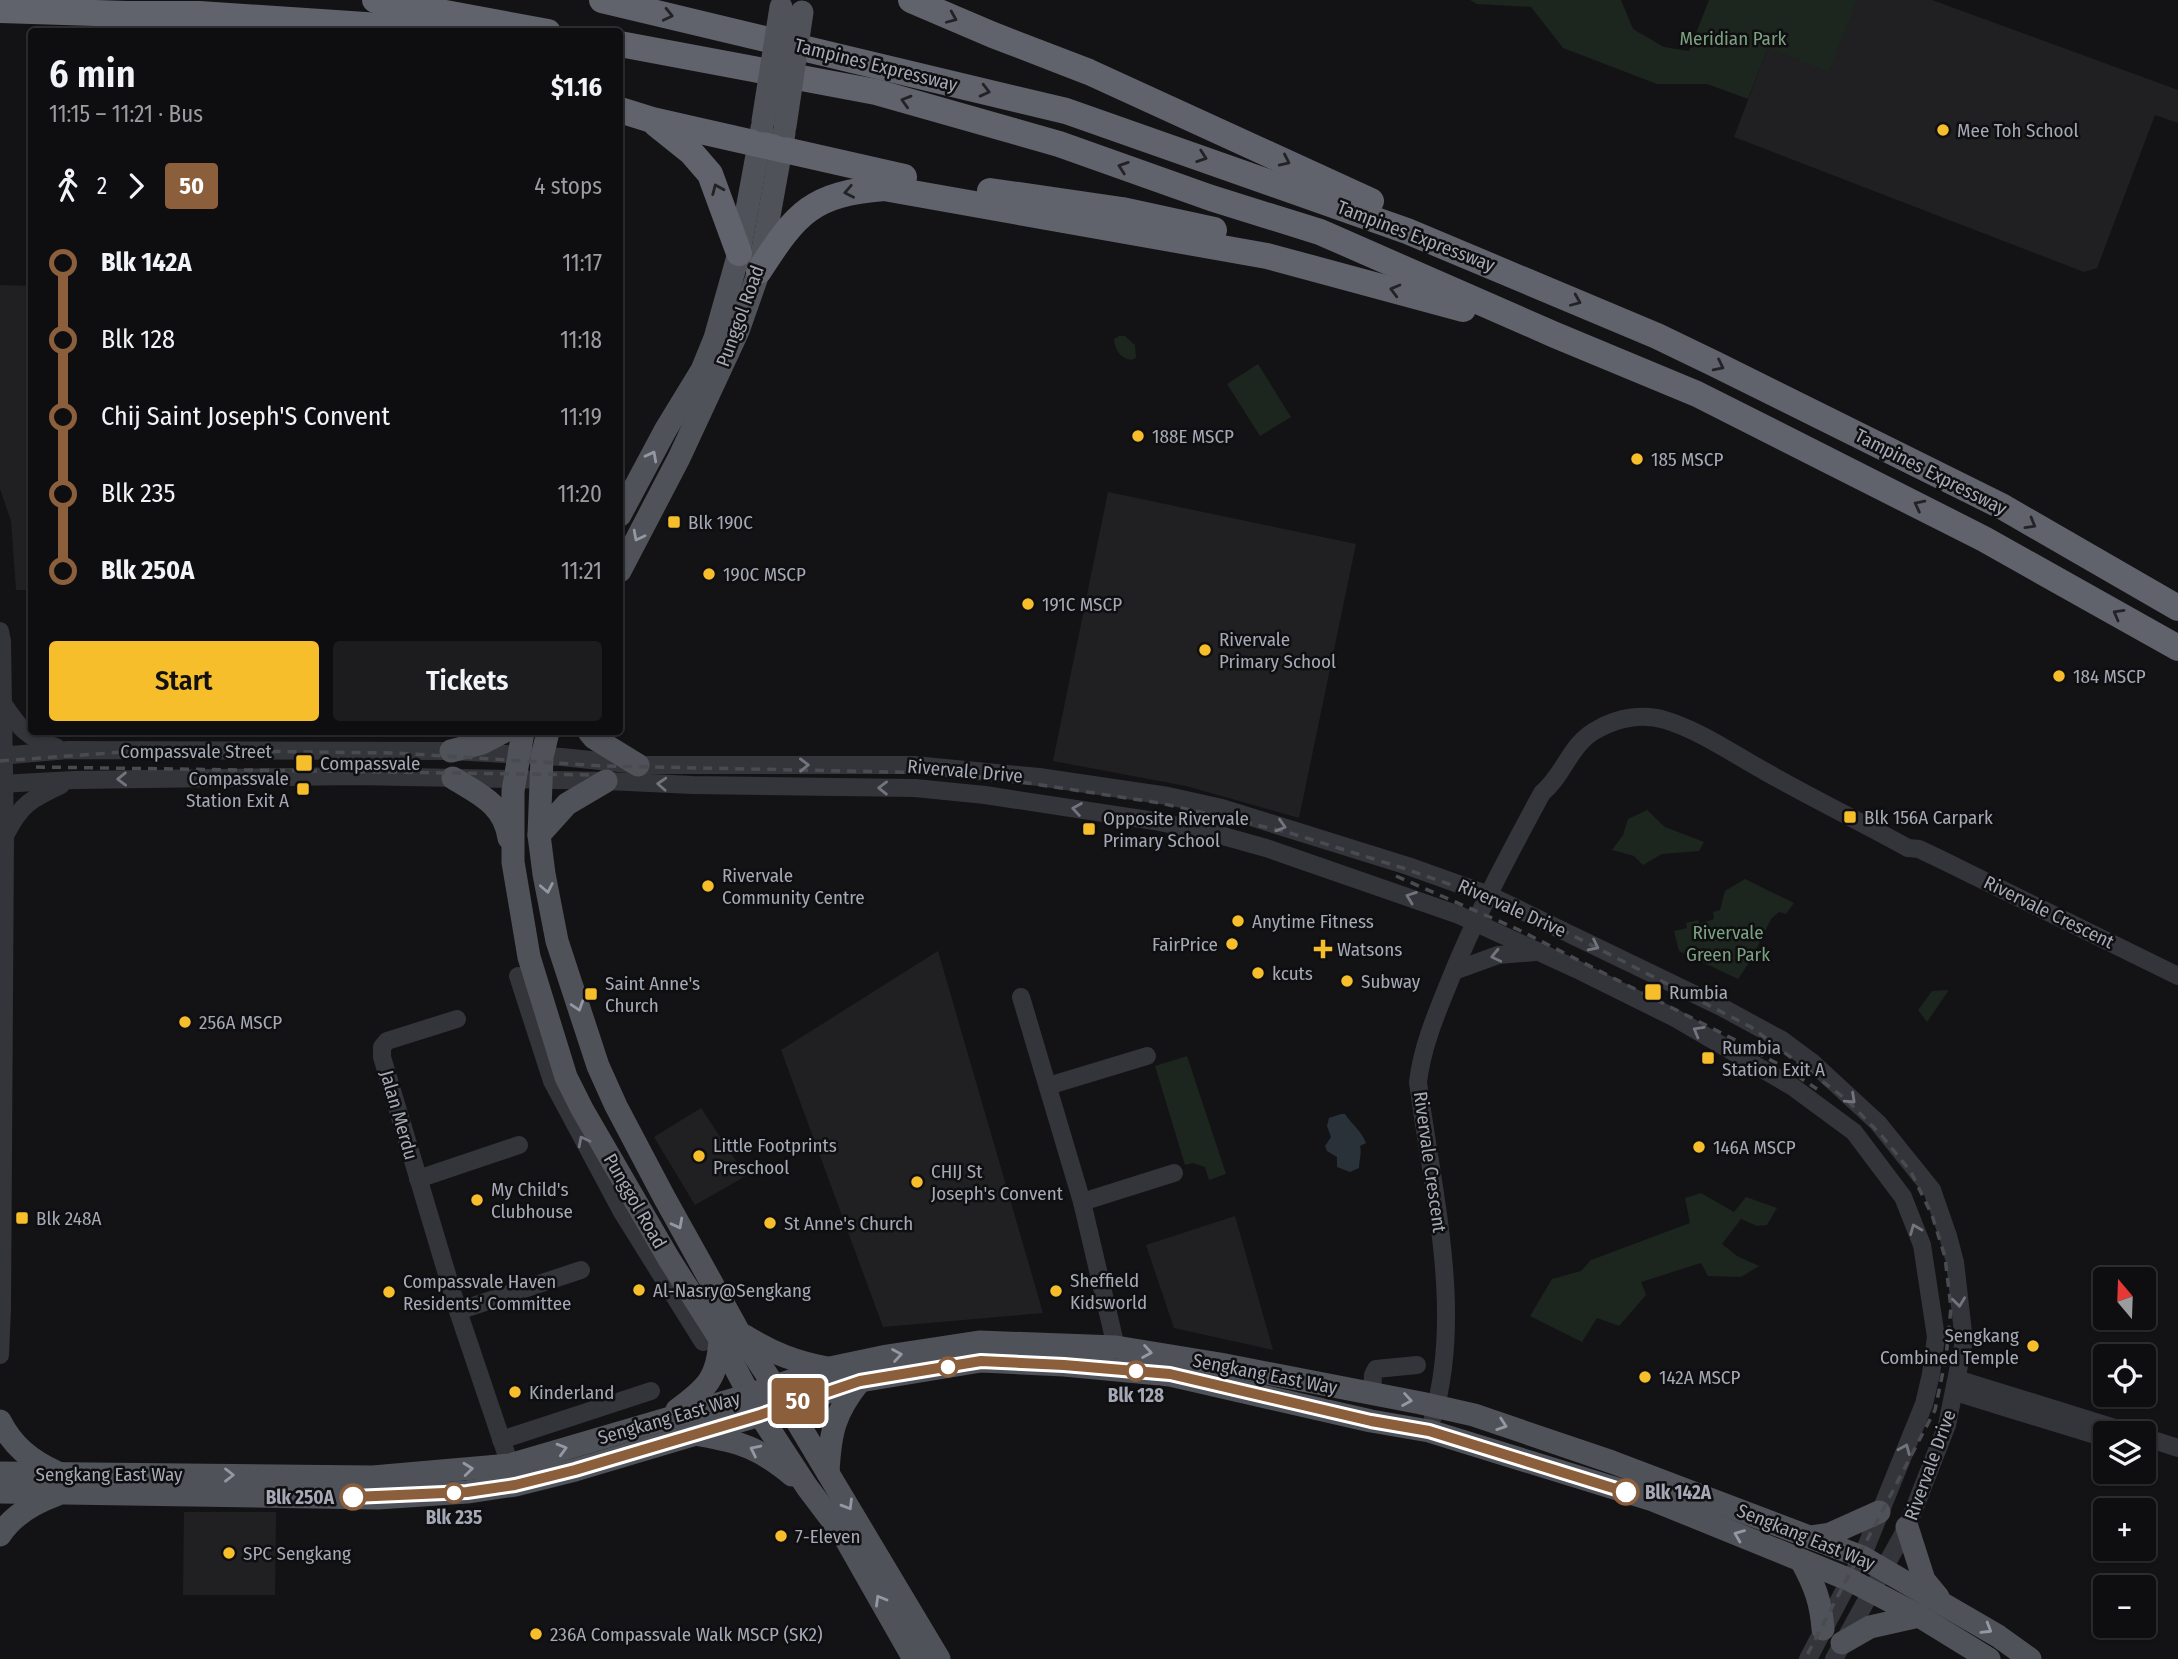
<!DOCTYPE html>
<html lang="en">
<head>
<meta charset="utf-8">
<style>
  :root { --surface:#0e0e10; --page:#1c1c1e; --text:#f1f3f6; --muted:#9b9c9f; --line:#2e2e30; --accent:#f6be2b }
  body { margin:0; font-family:"Fira Sans Condensed",sans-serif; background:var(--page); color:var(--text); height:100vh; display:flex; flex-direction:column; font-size:26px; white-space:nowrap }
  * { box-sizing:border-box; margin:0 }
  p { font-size:23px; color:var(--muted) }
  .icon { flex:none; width:38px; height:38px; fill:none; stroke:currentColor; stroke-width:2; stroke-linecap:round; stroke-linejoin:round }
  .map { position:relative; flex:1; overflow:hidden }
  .drawer { position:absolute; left:28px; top:28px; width:595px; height:707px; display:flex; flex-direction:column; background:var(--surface); border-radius:7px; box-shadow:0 2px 5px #0004,0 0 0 2px var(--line) }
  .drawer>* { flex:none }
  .badge { padding:0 14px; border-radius:5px; font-size:24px; line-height:46px }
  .needle { width:46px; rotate:341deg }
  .buttons { position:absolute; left:2093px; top:1267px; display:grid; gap:14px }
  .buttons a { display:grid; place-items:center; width:63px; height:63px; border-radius:7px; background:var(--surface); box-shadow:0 2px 5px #0004,0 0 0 2px var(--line); font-size:35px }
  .map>.badge { position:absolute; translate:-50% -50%; box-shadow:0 0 0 4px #fff }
  .legs { display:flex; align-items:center; gap:10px; height:77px; padding:0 21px; font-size:23px }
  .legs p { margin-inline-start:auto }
  .overview { display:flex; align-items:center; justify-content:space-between; height:119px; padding:0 21px }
  h1 { font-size:38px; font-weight:600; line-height:52px }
  .action { display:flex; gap:14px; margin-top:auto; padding:14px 21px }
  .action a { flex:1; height:80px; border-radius:7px; background:var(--accent); color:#111; font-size:28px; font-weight:600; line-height:80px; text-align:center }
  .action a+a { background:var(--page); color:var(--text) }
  ul { padding:0 21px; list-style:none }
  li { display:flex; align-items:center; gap:24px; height:77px; font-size:26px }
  li i { display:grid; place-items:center; width:10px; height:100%; margin:0 9px; background:currentColor }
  li i::after { content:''; width:18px; height:18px; margin:-9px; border:5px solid; border-radius:50%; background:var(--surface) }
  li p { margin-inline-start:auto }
  li:first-child i { background:linear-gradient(#0000 50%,currentColor 0) }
  li:last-child i { background:linear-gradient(currentColor 50%,#0000 0) }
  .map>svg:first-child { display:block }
</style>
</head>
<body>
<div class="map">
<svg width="2178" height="1659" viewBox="0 0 2178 1659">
  <rect width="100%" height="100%" fill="#131315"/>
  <g fill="#201f22">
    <polygon points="1786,0 1932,0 2178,90 2178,123 2155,115 2097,268 2084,272 1734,137"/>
    <polygon points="0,285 31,286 31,590 16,590 11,521 0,489"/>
    <polygon points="1108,492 1356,544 1299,818 1186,786 1053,761"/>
    <polygon points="938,951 1043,1313 883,1327 781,1050"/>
    <polygon points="701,1108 746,1176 695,1205 654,1137"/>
    <polygon points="1235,1216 1273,1350 1174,1328 1146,1245"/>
    <polygon points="184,1512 276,1512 275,1595 183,1595"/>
  </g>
  <g fill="#1d251f">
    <polygon points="1470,0 1621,0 1633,29 1664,47 1689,51 1709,0 1857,0 1829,72 1768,48 1748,99 1707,84 1657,84 1563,48 1531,7 1477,4"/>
    <path d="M1119,336H1125L1135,345L1136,358L1131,360C1120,358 1115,350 1114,339Z"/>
    <polygon points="1258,364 1291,417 1260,436 1227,384"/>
    <polygon points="1647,810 1665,827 1704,842 1699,851 1662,854 1643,865 1634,856 1612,850 1623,835 1628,819"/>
    <polygon points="1745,879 1794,903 1786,914 1779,912 1771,919 1751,960 1738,979 1679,951 1674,931 1687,928 1686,923 1698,920 1700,924 1714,919 1713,912 1720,910 1725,891"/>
    <polygon points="1949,990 1927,1022 1918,1010 1932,991"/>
    <polygon points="1187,1056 1226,1174 1209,1180 1205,1167 1193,1163 1185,1165 1155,1066"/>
    <polygon points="1701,1193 1734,1212 1746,1197 1777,1208 1767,1225 1757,1226 1741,1219 1722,1244 1737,1256 1759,1266 1741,1277 1708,1276 1701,1263 1641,1282 1646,1295 1619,1326 1597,1318 1582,1342 1530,1316 1552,1279 1581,1271 1591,1260 1690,1223 1685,1198"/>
  </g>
  <path fill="#293139" d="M1341,1114H1345C1352,1125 1361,1130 1366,1143L1360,1146C1362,1153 1359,1161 1359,1168L1350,1172L1337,1167V1157L1327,1151L1325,1146L1331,1137L1327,1126L1329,1118Z"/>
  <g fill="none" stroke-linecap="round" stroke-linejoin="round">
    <g stroke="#34353a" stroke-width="18">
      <polyline points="0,631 2,641 5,836 2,1308 0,1355"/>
      <path d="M2,702C19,727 26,738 56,747"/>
      <polyline points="0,756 68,750 451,751 562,757 638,765 914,765 1039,777 1168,796 1222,808 1408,866 1489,895 1723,1008 1782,1040 1813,1063 1878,1123 1932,1190 1948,1236 1955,1262 1964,1341 1947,1425 1907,1527 1834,1659"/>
      <polyline points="0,784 74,780 355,776 606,781 693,785 915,788 985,795 1155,821 1216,834 1266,848 1459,915 1576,969 1675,1018 1793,1087 1854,1132 1903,1197 1922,1245 1936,1337 1931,1374 1924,1404 1862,1557 1808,1659"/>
      <path d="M6,834C21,804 31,799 61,785"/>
      <polyline points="1454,971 1498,955 1536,952"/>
      <polyline points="518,976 552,1081 622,1212 703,1342"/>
      <polyline points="1021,997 1082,1202 1116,1347"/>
      <polyline points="457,1019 387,1041 382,1047 382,1057 458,1311 510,1465"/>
      <polyline points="1048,1086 1147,1056"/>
      <polyline points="418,1179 519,1145"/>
      <polyline points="1082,1202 1174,1173"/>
      <polyline points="458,1311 581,1270"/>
      <polyline points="1957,1379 2131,1433"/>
      <polyline points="1955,1392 2105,1438"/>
      <polyline points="1372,1395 1373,1375 1376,1369 1417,1365"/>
      <path d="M1433,1417C1464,1311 1432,1190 1418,1082C1422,1048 1435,1017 1448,985C1474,919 1508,856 1542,793C1565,774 1570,743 1598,729C1617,718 1643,713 1665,720C1701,731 1733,754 1766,772C1812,798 1861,822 1908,848L1919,849L1940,859L2178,976"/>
      <polyline points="2144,1437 2178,1448"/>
      <polyline points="501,1440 651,1391"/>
    </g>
    <g stroke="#505259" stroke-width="23">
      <polyline points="620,515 666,429 702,370 715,338 739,253 762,128"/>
      <polyline points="620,571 679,458 738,331 759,271 784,133"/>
      <polyline points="523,732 513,791 513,862 529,957 566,1077 582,1109 669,1259 720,1339 760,1415 807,1487 844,1536 914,1659"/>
      <polyline points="548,732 542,757 539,835 544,874 557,941 598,1066 616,1106 664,1197 739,1332 792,1413 939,1659"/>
      <polyline points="589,732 594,738 638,765"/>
      <polyline points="451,751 482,743 503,732"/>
      <path d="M453,778C479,794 504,804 509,838"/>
      <polyline points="539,835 567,804 606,781"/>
      <path d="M745,1336C772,1353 796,1362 827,1368"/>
      <path d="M677,1410C707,1388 718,1378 720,1339"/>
      <path d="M0,1421C13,1446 30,1460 56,1472"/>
      <path d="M700,1435C741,1442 759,1448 792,1475"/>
      <polyline points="0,1473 373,1477 510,1465 742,1397 830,1368 887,1356 979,1342 1116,1347 1220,1364 1421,1403 1474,1415 1612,1462 1862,1557 1998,1636 2030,1659"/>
      <path d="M828,1473C830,1433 834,1413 860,1381"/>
      <polyline points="0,1492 378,1498 467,1492 515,1485 575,1470 760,1415 860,1381 981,1361 1064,1365 1170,1375 1371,1421 1429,1431 1653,1500 1850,1580 1919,1616 1989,1659"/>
      <polyline points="1907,1527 1924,1580 1938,1597"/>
      <path d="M0,1535C13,1515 34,1503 56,1495"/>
      <polyline points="1810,1537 1830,1534 1879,1512"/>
      <path d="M1802,1562C1815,1586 1821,1602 1823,1629"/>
      <polyline points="1842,1643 1870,1627 1919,1616"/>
    </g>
    <g stroke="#60636b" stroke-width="26">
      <polyline points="375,0 548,32"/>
      <polyline points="602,0 1066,111 1407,231 1657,336 1715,364 2003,507 2178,608"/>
      <polyline points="911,0 993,35 1089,72 1371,201"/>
      <polyline points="0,10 127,14 199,14 470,32"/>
      <polyline points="620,44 876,92 1059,144 1211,198 1320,232 1555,335 1697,394 1984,539 2178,648"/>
      <polyline points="620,110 652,120 904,177"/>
      <polyline points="656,124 691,152 710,174 739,253"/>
      <polyline points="990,191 1122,210 1214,230"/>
      <path d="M759,271C797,212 812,194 884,188L1267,256L1463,309"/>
    </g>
    <g stroke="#494b51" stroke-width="3.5" stroke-dasharray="9 7" stroke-linecap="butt">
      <polyline points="0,761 151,750 395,753 605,766 942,773 1015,781 1160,803 1287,832 1406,869 1525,911 1751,1027 1847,1100 1882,1136 1911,1172 1932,1215 1945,1257 1951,1308 1946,1357 1935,1410 1805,1659"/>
      <polyline points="36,767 592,775"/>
      <polyline points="1396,876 1517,929 1741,1043 1790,1071 1817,1089"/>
    </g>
    <g stroke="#505259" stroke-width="23">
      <polyline points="763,121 781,7"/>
      <polyline points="785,126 802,12"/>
    </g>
  </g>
  <defs><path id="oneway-chevron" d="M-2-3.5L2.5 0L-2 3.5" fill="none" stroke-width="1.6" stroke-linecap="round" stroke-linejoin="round" transform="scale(1.75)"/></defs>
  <g stroke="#232327">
    <use href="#oneway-chevron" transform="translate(668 15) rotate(13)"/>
    <use href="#oneway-chevron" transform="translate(952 18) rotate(23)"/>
    <use href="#oneway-chevron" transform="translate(985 91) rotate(14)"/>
    <use href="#oneway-chevron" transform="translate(906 101) rotate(-164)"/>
    <use href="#oneway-chevron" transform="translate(1202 157) rotate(19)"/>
    <use href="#oneway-chevron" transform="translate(1285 161) rotate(25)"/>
    <use href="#oneway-chevron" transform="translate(1123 167) rotate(-161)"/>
    <use href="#oneway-chevron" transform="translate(717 189) rotate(-113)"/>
    <use href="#oneway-chevron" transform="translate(849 192) rotate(169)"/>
    <use href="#oneway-chevron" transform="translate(1395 290) rotate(-165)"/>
    <use href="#oneway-chevron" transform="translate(1576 301) rotate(23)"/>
    <use href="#oneway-chevron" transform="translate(1719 366) rotate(26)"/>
    <use href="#oneway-chevron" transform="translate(1919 505) rotate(-153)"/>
    <use href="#oneway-chevron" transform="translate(2031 524) rotate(30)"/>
    <use href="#oneway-chevron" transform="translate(2118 614) rotate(-151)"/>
  </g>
  <g stroke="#9498a3">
    <use href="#oneway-chevron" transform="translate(652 456) rotate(-62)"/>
    <use href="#oneway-chevron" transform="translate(638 536) rotate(117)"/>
    <use href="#oneway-chevron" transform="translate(547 888) rotate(79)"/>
    <use href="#oneway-chevron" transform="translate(578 1006) rotate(72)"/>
    <use href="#oneway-chevron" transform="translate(678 1224) rotate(62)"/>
    <use href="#oneway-chevron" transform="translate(1147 1352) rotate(9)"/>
    <use href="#oneway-chevron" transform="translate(897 1355) rotate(-9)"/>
    <use href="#oneway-chevron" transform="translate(1407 1400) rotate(9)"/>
    <use href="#oneway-chevron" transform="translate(1502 1425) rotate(19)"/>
    <use href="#oneway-chevron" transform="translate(562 1449) rotate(-16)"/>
    <use href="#oneway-chevron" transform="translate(755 1450) rotate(-154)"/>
    <use href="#oneway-chevron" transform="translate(468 1469) rotate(-6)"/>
    <use href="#oneway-chevron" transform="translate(229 1475)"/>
    <use href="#oneway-chevron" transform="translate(848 1505) rotate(59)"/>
    <use href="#oneway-chevron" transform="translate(1739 1535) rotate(-158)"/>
    <use href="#oneway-chevron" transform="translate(880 1600) rotate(-120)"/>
    <use href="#oneway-chevron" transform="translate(1987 1629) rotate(31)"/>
  </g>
  <g stroke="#72757e">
    <use href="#oneway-chevron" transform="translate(804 765) rotate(-1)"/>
    <use href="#oneway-chevron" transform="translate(122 779) rotate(179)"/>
    <use href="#oneway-chevron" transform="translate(662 784) rotate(-177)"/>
    <use href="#oneway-chevron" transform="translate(883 788) rotate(-179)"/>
    <use href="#oneway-chevron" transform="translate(1077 809) rotate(-171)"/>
    <use href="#oneway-chevron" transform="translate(1281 826) rotate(17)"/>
    <use href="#oneway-chevron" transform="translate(1411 897) rotate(-160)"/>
    <use href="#oneway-chevron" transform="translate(1594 946) rotate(26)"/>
    <use href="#oneway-chevron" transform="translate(1496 956) rotate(167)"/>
    <use href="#oneway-chevron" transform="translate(1698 1031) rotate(-150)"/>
    <use href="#oneway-chevron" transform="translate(1851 1099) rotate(43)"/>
    <use href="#oneway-chevron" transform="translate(583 1141) rotate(-117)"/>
    <use href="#oneway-chevron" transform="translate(1915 1229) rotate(-112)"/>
    <use href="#oneway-chevron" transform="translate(1959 1302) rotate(83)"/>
    <use href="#oneway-chevron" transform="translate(1905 1449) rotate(-67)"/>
  </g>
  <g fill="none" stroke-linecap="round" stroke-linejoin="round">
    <g stroke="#fff" stroke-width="16">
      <polyline id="line-1" points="353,1497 467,1492 515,1485 575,1470 760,1415 860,1381 981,1361 1064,1365 1170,1374 1371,1421 1429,1431 1626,1492"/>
    </g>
    <use href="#line-1" stroke="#8b5e3c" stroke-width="10"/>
  </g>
  <g fill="#f6be2b" stroke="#0f0e10" stroke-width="2.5">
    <circle cx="1943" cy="130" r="7"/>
    <circle cx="1138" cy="436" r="7"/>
    <circle cx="1637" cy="459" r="7"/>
    <rect x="667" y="515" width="14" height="14" rx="3.5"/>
    <circle cx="709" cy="574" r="7"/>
    <circle cx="1028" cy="604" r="7"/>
    <circle cx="1205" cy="650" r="7"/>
    <circle cx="2059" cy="676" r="7"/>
    <rect x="295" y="754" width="18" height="18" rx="3.5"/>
    <rect x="296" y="782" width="14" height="14" rx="3.5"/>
    <rect x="1843" y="810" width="14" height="14" rx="3.5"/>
    <rect x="1082" y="822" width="14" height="14" rx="3.5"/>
    <circle cx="708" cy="886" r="7"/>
    <circle cx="1238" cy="921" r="7"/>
    <circle cx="1232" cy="944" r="7"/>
    <path d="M1319.5 938.5h7v7h7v7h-7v7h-7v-7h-7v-7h7z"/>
    <circle cx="1258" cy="973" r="7"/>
    <circle cx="1347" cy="981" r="7"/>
    <rect x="1644" y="983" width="18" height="18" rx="3.5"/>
    <rect x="584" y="987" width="14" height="14" rx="3.5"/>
    <circle cx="185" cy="1022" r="7"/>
    <rect x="1701" y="1051" width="14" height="14" rx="3.5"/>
    <circle cx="1699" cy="1147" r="7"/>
    <circle cx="699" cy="1156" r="7"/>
    <circle cx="917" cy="1182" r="7"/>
    <circle cx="477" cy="1200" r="7"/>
    <rect x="15" y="1211" width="14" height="14" rx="3.5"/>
    <circle cx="770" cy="1223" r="7"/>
    <circle cx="639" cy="1290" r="7"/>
    <circle cx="1056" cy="1291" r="7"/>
    <circle cx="389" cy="1292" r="7"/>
    <circle cx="2033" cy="1346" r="7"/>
    <circle cx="1645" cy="1377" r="7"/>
    <circle cx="515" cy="1392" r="7"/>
    <circle cx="781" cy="1536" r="7"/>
    <circle cx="229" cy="1553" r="7"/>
    <circle cx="536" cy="1634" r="7"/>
  </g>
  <g fill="#fff" stroke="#8b5e3c" stroke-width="3.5">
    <circle cx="948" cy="1367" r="9"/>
    <circle cx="1136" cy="1371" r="9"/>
    <circle cx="1626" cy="1492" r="12"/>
    <circle cx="454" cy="1493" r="9"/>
    <circle cx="353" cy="1497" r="12"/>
  </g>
  <g text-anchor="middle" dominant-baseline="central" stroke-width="5" stroke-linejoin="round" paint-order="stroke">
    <g font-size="19" fill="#7ba180" stroke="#0f0e10">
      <text x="1733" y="38">Meridian Park</text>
      <text x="1728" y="932">Rivervale<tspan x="1728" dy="22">Green Park</tspan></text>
    </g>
    <g font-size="19" fill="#a5a9b6" stroke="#0f0e10">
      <text transform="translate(876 65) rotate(14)">Tampines Expressway</text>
      <text transform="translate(1416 236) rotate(21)">Tampines Expressway</text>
      <text transform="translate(740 316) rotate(-70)">Punggol Road</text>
      <text transform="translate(1931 472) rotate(27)">Tampines Expressway</text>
      <text x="196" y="751">Compassvale Street</text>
      <text transform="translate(965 771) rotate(5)">Rivervale Drive</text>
      <text transform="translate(1512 908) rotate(24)">Rivervale Drive</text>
      <text transform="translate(2049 912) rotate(26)">Rivervale Crescent</text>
      <text transform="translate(399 1115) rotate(74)">Jalan Merdu</text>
      <text transform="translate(1430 1162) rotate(82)">Rivervale Crescent</text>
      <text transform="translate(635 1201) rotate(60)">Punggol Road</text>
      <text transform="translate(1265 1374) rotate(11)">Sengkang East Way</text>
      <text transform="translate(669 1418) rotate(-16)">Sengkang East Way</text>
      <text transform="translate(1930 1465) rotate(-70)">Rivervale Drive</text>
      <text x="109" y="1474">Sengkang East Way</text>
      <text transform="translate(1806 1537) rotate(22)">Sengkang East Way</text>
    </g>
    <g font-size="19" fill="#a5a9b6" stroke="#0f0e10" text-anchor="start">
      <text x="1957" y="130">Mee Toh School</text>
      <text x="1152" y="436">188E MSCP</text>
      <text x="1651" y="459">185 MSCP</text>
      <text x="688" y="522">Blk 190C</text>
      <text x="723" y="574">190C MSCP</text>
      <text x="1042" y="604">191C MSCP</text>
      <text x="1219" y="639">Rivervale<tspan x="1219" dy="22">Primary School</tspan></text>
      <text x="2073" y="676">184 MSCP</text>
      <text x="320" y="763">Compassvale</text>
      <text x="289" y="778" text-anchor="end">Compassvale<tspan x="289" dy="22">Station Exit A</tspan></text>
      <text x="1864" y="817">Blk 156A Carpark</text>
      <text x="1103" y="818">Opposite Rivervale<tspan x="1103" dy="22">Primary School</tspan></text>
      <text x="722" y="875">Rivervale<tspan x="722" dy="22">Community Centre</tspan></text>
      <text x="1252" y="921">Anytime Fitness</text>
      <text x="1218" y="944" text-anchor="end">FairPrice</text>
      <text x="1337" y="949">Watsons</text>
      <text x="1272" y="973">kcuts</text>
      <text x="1361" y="981">Subway</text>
      <text x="605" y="983">Saint Anne's<tspan x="605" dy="22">Church</tspan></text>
      <text x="1669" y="992">Rumbia</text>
      <text x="199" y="1022">256A MSCP</text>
      <text x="1722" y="1047">Rumbia<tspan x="1722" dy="22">Station Exit A</tspan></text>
      <text x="713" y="1145">Little Footprints<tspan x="713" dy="22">Preschool</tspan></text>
      <text x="1713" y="1147">146A MSCP</text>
      <text x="931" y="1171">CHIJ St<tspan x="931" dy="22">Joseph's Convent</tspan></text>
      <text x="491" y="1189">My Child's<tspan x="491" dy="22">Clubhouse</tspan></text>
      <text x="36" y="1218">Blk 248A</text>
      <text x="784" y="1223">St Anne's Church</text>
      <text x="1070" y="1280">Sheffield<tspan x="1070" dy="22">Kidsworld</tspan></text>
      <text x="403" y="1281">Compassvale Haven<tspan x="403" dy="22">Residents' Committee</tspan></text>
      <text x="653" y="1290">Al-Nasry@Sengkang</text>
      <text x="2019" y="1335" text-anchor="end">Sengkang<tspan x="2019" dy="22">Combined Temple</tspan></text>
      <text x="1659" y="1377">142A MSCP</text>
      <text x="529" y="1392">Kinderland</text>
      <text x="795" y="1536">7-Eleven</text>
      <text x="243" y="1553">SPC Sengkang</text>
      <text x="550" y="1634">236A Compassvale Walk MSCP (SK2)</text>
    </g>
    <g font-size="19" font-weight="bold" fill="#a5a9b6" stroke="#0f0e10">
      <text x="1136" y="1395">Blk 128</text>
      <text x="1645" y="1492" text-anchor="start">Blk 142A</text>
      <text x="334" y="1497" text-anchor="end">Blk 250A</text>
      <text x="454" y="1517">Blk 235</text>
    </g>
  </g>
</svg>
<div class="buttons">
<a><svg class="needle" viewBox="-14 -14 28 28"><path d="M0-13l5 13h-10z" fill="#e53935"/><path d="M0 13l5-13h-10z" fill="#9b9c9f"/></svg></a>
<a><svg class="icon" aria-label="locate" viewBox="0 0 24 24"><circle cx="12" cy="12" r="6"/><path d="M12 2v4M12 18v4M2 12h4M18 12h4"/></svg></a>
<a><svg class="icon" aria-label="layers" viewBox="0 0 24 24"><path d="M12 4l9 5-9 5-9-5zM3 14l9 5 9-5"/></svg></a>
<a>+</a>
<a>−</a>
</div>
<b class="badge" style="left:798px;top:1401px;background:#8b5e3c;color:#fff">50</b>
<section class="drawer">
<div class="overview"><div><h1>6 min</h1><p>11:15 – 11:21 · Bus</p></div><b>$1.16</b></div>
<div class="legs"><svg class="icon" aria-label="walk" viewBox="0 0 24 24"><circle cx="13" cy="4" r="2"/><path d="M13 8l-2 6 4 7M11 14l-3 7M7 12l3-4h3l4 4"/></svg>2<svg class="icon" aria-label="forward" viewBox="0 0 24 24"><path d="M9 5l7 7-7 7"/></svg><b class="badge" style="background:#8b5e3c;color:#fff">50</b><p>4 stops</p></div>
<ul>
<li><i style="color:#8b5e3c"></i><b>Blk 142A</b><p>11:17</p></li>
<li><i style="color:#8b5e3c"></i><span>Blk 128</span><p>11:18</p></li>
<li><i style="color:#8b5e3c"></i><span>Chij Saint Joseph'S Convent</span><p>11:19</p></li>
<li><i style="color:#8b5e3c"></i><span>Blk 235</span><p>11:20</p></li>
<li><i style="color:#8b5e3c"></i><b>Blk 250A</b><p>11:21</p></li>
</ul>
<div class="action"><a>Start</a><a>Tickets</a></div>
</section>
</div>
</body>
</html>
